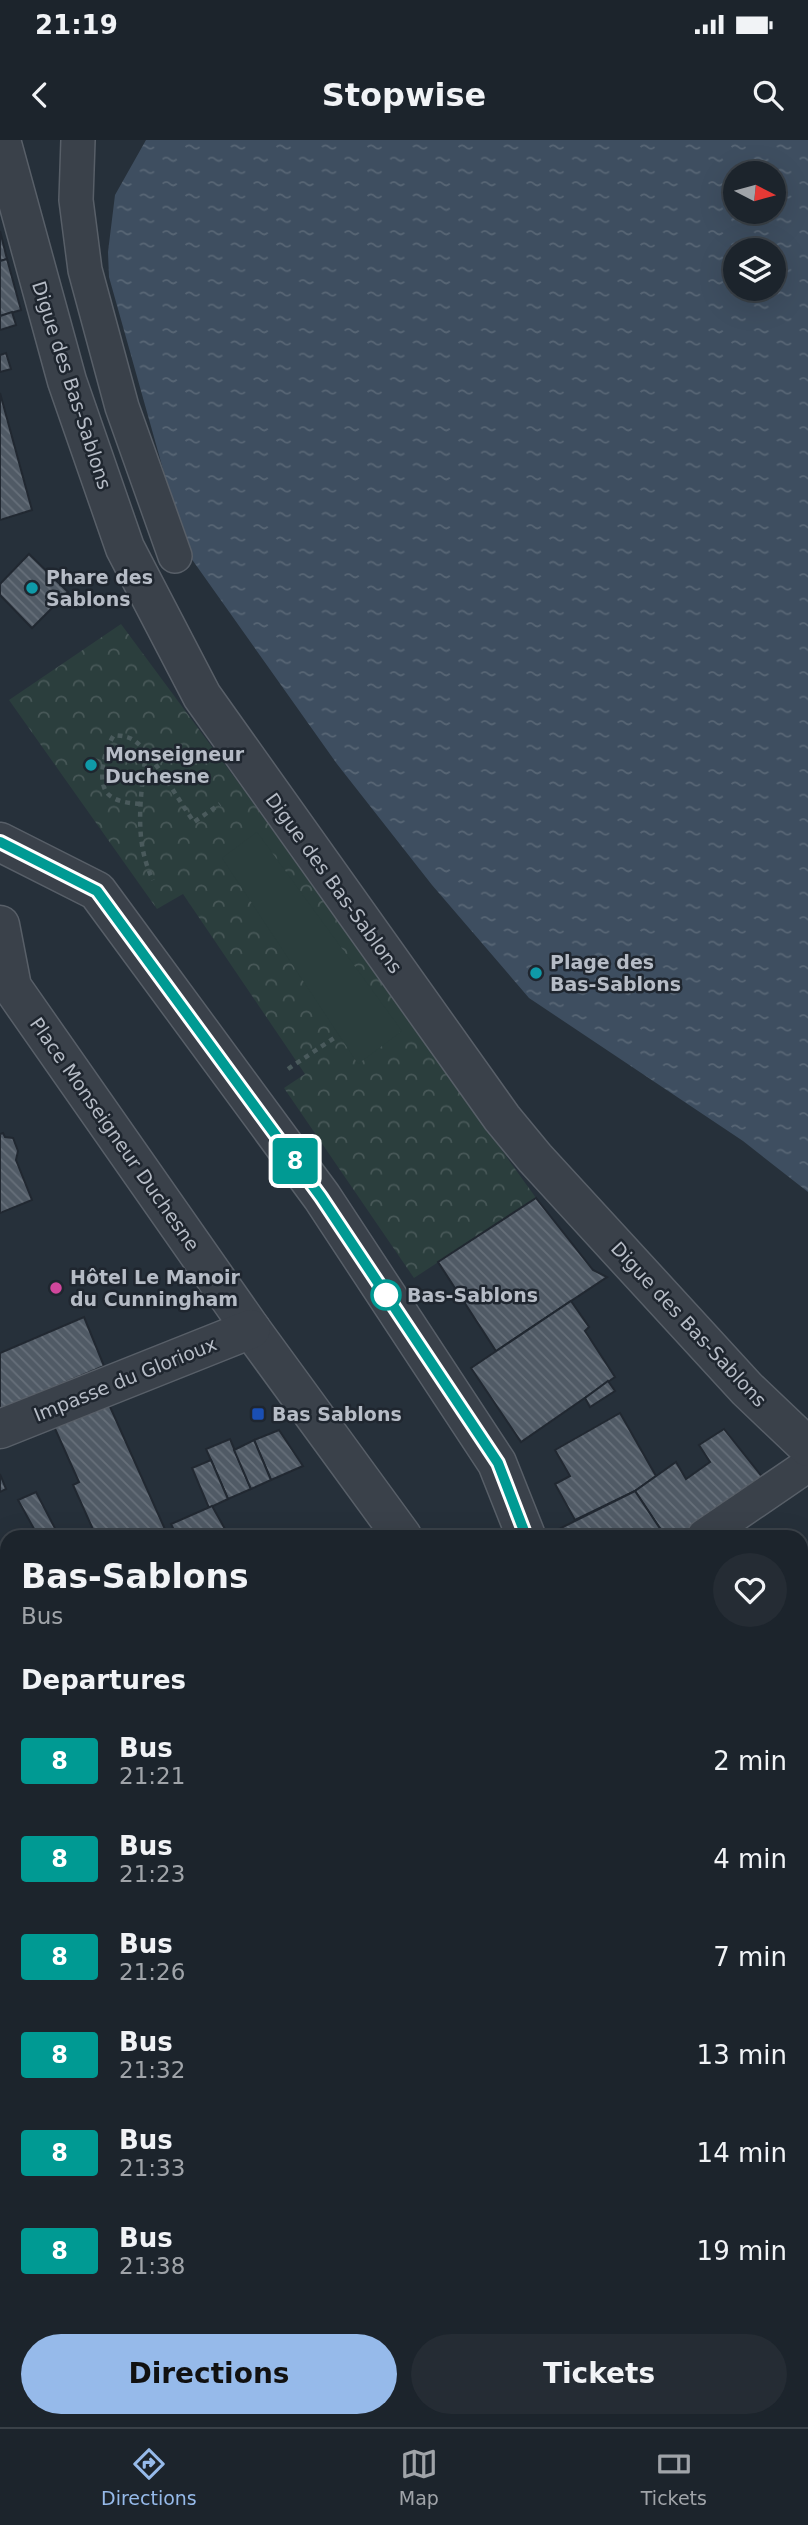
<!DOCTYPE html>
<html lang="en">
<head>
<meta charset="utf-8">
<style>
  :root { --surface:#1c242c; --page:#252c34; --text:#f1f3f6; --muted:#a0a4a9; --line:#3a4148; --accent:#96baea }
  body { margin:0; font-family:"DejaVu Sans",sans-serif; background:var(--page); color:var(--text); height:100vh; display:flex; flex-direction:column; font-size:26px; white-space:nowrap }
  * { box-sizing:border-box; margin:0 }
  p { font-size:23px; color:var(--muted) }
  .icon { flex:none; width:38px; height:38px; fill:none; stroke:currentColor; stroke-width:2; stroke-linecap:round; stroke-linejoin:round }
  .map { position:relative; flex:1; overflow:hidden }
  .sheet { position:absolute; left:0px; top:1390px; width:808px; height:898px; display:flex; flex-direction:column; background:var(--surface); border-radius:21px 21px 0 0; box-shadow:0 7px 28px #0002,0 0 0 2px var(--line) }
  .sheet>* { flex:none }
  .badge { padding:0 14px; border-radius:5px; font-size:24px; line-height:46px }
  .needle { width:46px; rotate:96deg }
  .fabs { position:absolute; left:723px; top:21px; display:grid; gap:14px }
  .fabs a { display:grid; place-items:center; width:63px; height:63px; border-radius:50%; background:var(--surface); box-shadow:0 7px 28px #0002,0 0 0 2px var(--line); font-size:35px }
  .map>.badge { position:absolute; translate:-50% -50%; box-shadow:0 0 0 4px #fff }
  h2 { padding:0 21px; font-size:26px; line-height:63px }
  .round { display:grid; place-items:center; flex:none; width:74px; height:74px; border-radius:37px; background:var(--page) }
  .head { display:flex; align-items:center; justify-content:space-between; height:119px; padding:0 21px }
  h1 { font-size:33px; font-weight:700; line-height:52px }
  .button { display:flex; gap:14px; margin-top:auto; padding:14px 21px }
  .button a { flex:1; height:80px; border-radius:42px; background:var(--accent); color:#111; font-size:28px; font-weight:700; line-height:80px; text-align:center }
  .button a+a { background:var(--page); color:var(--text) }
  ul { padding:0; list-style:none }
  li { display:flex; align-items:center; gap:21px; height:98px; padding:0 21px }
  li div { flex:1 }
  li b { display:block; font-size:26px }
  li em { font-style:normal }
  li .badge { min-width:77px; font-weight:700; text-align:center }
  .status { display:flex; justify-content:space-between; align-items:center; height:49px; padding:0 35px; background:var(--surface); direction:ltr }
  .status svg { height:19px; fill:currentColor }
  header { display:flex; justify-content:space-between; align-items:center; height:91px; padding:0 21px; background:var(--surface); font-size:32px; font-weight:700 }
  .dock { display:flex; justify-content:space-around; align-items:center; height:98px; border-top:2px solid var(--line); background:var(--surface); font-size:19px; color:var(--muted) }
  .dock a { display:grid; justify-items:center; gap:4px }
  .dock .on { color:var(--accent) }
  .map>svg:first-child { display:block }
</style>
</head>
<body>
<div class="status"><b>21:19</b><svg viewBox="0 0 49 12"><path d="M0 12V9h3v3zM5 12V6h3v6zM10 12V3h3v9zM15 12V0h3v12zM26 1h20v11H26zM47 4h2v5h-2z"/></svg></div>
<header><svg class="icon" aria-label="back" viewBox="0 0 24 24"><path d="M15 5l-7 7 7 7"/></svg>Stopwise<svg class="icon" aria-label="search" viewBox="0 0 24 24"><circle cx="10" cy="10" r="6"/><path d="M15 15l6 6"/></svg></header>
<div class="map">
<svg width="808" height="2287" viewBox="0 0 808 2287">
  <defs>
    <pattern id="park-crowns" width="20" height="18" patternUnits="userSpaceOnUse" patternTransform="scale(1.75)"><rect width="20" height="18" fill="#2b3e3d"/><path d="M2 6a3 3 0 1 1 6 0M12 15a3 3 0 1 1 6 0" fill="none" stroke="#485858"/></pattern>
    <pattern id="water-ripples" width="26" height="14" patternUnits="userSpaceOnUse" patternTransform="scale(1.75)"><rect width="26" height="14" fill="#3e4e60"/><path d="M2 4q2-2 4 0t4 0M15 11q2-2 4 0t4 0" fill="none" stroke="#586675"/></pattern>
    <pattern id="building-back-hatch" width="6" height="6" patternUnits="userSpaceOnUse" patternTransform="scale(1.75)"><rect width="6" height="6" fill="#505a65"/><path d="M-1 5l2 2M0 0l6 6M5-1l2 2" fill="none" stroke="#67707a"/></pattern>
  </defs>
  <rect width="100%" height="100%" fill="#26303a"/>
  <polygon fill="url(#park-crowns)" points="121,484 246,653 536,1058 414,1138 284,948 305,934 183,754 157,769 9,560"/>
  <polygon fill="#2b3e3d" points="257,692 402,891 358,924 222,718"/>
  <path fill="url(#water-ripples)" fill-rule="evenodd" d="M146,0H808V1052L743,1001L529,858L432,745L337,624L186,411L109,137L108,112L115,55ZM735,33H774V72H735ZM735,110H774V149H735Z"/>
  <g fill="url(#building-back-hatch)" stroke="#212831" stroke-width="2">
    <polygon points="0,91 7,119 0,121"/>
    <polygon points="7,119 21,170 0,176 0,121"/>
    <polygon points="12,172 16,185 0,190 0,176"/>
    <polygon points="6,213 11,229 0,232 0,215"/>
    <polygon points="0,253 32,370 0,380"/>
    <polygon points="29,414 68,452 32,488 0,455 0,444"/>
    <polygon points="3,993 5,997 13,998 18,1011 16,1020 32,1060 0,1073 0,994"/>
    <polygon points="536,1058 593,1130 607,1137 496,1211 438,1122"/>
    <polygon points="571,1161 589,1187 585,1191 615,1237 521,1302 471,1228"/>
    <polygon points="84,1177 104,1226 0,1270 0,1213"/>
    <polygon points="608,1241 615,1251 590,1267 585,1258"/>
    <polygon points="107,1260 168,1396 96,1396 73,1345 79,1342 52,1282"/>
    <polygon points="620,1273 656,1336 635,1351 575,1380 555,1344 570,1336 555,1310"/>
    <polygon points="724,1289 763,1338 679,1396 665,1396 635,1351 676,1322 686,1339 710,1322 699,1305"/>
    <polygon points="279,1290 303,1326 271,1340 254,1300"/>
    <polygon points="230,1299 251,1349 228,1359 206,1309"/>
    <polygon points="254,1300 271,1340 251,1349 234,1310"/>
    <polygon points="211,1320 228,1359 209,1368 192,1328"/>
    <polygon points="0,1334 6,1349 0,1352"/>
    <polygon points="635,1351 665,1396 555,1396 553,1392"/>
    <polygon points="36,1352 59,1396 38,1396 18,1360"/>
    <polygon points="212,1366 229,1396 177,1396 171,1384"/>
    <polygon points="34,1389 38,1396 22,1396"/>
    <polygon points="7,1476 7,1521 0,1525 0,1480"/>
    <polygon points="7,1521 7,1606 1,1609 0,1525"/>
    <polygon points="802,1528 808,1535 808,1564 802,1569"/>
    <polygon points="802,1644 808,1654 808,1674 802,1680"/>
    <polygon points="808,1674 808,1745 802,1751 802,1680"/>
    <polygon points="802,1876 808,1882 808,1960 802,1963"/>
    <polygon points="808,1960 808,1987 802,1980 802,1963"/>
    <polygon points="808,2128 808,2170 802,2172 802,2131"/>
    <polygon points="0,2149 7,2167 7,2230 0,2233"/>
    <polygon points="808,2170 808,2217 802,2201 802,2172"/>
    <polygon points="802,2201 808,2217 808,2235 802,2238"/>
    <polygon points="444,2280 478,2280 479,2284 466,2287 446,2287"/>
    <polygon points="702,2280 731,2280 733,2286 749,2280 759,2280 761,2287 704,2287"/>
  </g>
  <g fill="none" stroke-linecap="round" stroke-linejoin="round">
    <g stroke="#585f68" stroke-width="36">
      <g id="lane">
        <polyline points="78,0 76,60 85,130 122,267 175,416"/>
        <polyline points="704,1396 808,1325"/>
        <polyline points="606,2280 608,2287"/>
      </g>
    </g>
    <g stroke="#585f68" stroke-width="41">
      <g id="street">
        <polyline points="1,0 67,241 125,408 202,556 502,978 535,1018 747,1249 808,1307"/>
        <polyline points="0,702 97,751 322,1057 497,1323 526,1396"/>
        <polyline points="0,785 12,847 251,1189 402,1396"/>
        <polyline points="0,1289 251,1189"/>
        <polyline points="0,1695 7,1692"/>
        <polyline points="802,1818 808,1824"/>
        <polyline points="802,2024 808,2021"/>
        <polyline points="54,2287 74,2280"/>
      </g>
    </g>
    <g stroke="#4a5a5c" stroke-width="4.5" stroke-dasharray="5 5" stroke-linecap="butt">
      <path d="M146,612C141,655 133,700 153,740"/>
      <path d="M140,664C129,663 116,662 108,654C96,641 105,608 114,595C122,596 128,596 135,601C153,615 179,661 194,682L220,664"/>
      <polyline points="288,929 334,898"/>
    </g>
    <use href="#lane" stroke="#3a414a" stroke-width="33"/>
    <use href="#street" stroke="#3a414a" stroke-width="38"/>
  </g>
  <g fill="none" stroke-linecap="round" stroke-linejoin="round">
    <g stroke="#fff" stroke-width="16">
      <polyline id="line" points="0,702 97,751 321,1057 498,1323 526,1396"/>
    </g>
    <use href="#line" stroke="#009a93" stroke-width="10"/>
  </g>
  <g fill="#0f9aa8" stroke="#1f262f" stroke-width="2.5">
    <circle cx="32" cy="448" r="7"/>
    <circle cx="91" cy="625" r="7"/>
    <circle cx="536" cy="833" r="7"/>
  </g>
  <circle fill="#d1479c" stroke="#1f262f" stroke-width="2.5" cx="56" cy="1148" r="7"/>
  <circle fill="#fff" stroke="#009a93" stroke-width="3.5" cx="386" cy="1155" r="14"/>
  <rect fill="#1a4fb4" stroke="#1f262f" stroke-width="2.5" x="251" y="1267" width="14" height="14" rx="3.5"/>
  <g text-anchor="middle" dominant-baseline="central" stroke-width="5" stroke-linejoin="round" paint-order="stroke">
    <g font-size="19" fill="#b6bcc6" stroke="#1f262f">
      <text transform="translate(72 245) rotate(72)">Digue des Bas-Sablons</text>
      <text transform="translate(334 743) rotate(54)">Digue des Bas-Sablons</text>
      <text transform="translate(115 994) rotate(55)">Place Monseigneur Duchesne</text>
      <text transform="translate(689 1184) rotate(47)">Digue des Bas-Sablons</text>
      <text transform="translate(125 1239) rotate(-22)">Impasse du Glorioux</text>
    </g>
    <g font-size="19" font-weight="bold" fill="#b6bcc6" stroke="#1f262f" text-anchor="start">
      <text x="46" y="437">Phare des<tspan x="46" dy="22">Sablons</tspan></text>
      <text x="105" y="614">Monseigneur<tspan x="105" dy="22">Duchesne</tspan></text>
      <text x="550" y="822">Plage des<tspan x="550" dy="22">Bas-Sablons</tspan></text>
      <text x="70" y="1137">Hôtel Le Manoir<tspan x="70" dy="22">du Cunningham</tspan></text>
      <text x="272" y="1274">Bas Sablons</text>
    </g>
    <g font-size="19" font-weight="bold" fill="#b6bcc6" stroke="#1f262f" text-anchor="start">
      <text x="407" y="1155">Bas-Sablons</text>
    </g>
  </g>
</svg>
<div class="fabs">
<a><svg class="needle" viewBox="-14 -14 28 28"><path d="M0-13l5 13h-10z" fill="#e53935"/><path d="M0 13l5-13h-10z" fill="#a0a4a9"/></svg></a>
<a><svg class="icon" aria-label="layers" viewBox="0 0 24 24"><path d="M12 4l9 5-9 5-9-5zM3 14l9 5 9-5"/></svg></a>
</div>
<b class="badge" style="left:295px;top:1021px;background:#009a93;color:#fff">8</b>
<section class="sheet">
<div class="head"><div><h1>Bas-Sablons</h1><p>Bus</p></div><a class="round"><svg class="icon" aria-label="heart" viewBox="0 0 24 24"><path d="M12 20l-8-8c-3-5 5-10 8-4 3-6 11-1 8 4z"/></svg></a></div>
<h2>Departures</h2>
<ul>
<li><span class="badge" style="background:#009a93;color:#fff">8</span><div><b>Bus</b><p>21:21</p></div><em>2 min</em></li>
<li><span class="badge" style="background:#009a93;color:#fff">8</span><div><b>Bus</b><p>21:23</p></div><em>4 min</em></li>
<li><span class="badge" style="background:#009a93;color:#fff">8</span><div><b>Bus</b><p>21:26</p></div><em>7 min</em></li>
<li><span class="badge" style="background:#009a93;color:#fff">8</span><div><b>Bus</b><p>21:32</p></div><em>13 min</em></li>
<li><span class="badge" style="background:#009a93;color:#fff">8</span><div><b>Bus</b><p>21:33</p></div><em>14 min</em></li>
<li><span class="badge" style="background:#009a93;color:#fff">8</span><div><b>Bus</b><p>21:38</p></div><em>19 min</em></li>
</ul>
<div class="button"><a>Directions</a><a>Tickets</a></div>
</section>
</div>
<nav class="dock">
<a class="on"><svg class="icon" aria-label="directions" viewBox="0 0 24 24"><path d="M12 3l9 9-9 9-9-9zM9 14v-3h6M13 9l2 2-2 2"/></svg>Directions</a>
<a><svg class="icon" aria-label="map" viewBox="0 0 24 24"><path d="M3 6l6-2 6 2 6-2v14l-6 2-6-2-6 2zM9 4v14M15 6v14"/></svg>Map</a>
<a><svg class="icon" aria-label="tickets" viewBox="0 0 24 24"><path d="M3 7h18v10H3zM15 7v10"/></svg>Tickets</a>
</nav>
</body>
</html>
